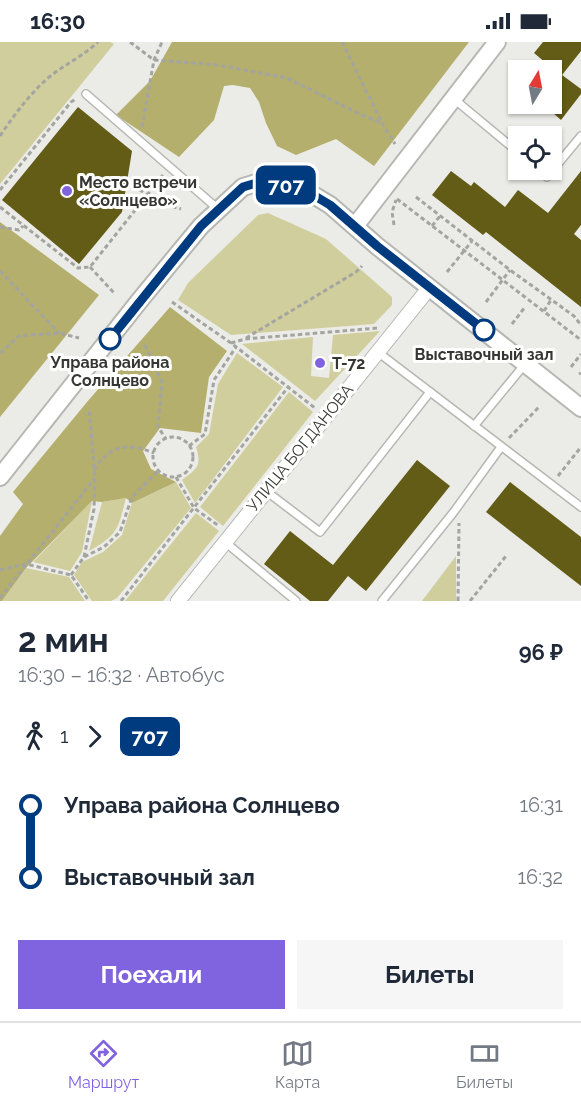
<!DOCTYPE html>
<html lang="ru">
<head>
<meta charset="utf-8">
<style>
  :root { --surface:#fff; --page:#f6f6f7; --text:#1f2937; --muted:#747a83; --line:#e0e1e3; --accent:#8063de }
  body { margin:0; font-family:Raleway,sans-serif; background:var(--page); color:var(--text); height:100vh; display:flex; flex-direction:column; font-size:22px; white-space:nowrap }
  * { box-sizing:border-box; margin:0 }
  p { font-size:20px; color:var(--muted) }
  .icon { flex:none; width:33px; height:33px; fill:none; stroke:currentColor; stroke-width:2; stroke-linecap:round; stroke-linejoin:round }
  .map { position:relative; height:559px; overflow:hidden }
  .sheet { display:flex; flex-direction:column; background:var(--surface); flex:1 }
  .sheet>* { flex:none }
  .badge { padding:0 12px; border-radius:9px; font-size:21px; line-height:39px }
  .needle { width:39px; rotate:10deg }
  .tools { position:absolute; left:508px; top:18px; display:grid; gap:12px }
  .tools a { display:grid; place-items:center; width:54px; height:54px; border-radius:0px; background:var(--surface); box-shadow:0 2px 4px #0004; font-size:30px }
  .map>.badge { position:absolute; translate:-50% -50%; box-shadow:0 0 0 3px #fff }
  .legs { display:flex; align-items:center; gap:9px; height:66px; padding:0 18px; font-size:20px }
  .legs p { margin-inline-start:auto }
  .headline { display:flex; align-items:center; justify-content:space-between; height:102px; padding:0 18px }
  h1 { font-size:33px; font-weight:700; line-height:45px }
  .primary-button { display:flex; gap:12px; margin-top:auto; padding:12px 18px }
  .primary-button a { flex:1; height:69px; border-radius:0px; background:var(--accent); color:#fff; font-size:24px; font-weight:700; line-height:69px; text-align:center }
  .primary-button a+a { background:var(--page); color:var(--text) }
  ul { padding:0 18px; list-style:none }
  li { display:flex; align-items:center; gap:21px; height:72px; font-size:22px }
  li i { display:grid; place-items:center; width:9px; height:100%; margin:0 8px; background:currentColor }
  li i::after { content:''; width:15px; height:15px; margin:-8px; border:4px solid; border-radius:50%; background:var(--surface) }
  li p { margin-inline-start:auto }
  li:first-child i { background:linear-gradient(#0000 50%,currentColor 0) }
  li:last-child i { background:linear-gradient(currentColor 50%,#0000 0) }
  .status { display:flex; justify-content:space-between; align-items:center; height:42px; padding:0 30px; background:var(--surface); direction:ltr }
  .status svg { height:16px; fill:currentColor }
  .menu { display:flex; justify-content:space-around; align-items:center; height:84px; border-top:2px solid var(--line); background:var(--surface); font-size:16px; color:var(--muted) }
  .menu a { display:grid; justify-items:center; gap:3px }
  .menu .selected { color:var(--accent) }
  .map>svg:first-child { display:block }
</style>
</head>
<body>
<div class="status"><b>16:30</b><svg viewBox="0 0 49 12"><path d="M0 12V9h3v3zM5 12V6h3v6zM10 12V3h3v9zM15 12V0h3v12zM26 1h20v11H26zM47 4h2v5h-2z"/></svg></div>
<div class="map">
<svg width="581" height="559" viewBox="0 0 581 559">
  <rect width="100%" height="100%" fill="#ebebe7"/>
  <g fill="#d1ce9d">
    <polygon points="0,0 110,0 114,2 0,142"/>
    <polygon points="268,171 326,197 392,255 392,263 374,282 231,293 178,258 188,241 258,173"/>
    <polygon points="380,289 315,359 242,302 313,295 311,334 329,336 333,293"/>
    <path d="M237,311L283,345L195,461L182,438C197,427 202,424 196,405L209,392L218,342Z"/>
    <polygon points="289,350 313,370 223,484 200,465"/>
    <polygon points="176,440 191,466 117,556 111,559 92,559 74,533 82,520 103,510 122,493 132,461"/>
    <path d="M126,456C118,487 118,493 89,509L102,460Z"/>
    <polygon points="92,459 82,510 70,529 33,520"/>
    <polygon points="196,471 219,489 163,559 125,559"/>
    <polygon points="456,514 456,559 422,559"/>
    <polygon points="26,526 69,535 85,559 2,559"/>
  </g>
  <g fill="#b4af6c">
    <polygon points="172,0 469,0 374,124 336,97 296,113 277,104 266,81 259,60 250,46 233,43 224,44 214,78 179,115 116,73 150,39"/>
    <polygon points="0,180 99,253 0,375"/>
    <polygon points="170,265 227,309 209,335 201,391 160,386 143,409 151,427 176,440 132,461 126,456 102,460 92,459 26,526 2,559 0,559 0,494 23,462 13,450 87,360"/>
  </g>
  <g fill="#625c16">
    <polygon points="543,0 581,0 581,9 562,33 581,47 581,52 561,78 552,70 552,28 540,28 546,21 534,11"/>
    <polygon points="78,65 132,109 122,170 79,222 2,158"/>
    <polygon points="451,129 471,144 474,140 505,165 518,148 548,171 581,129 581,183 574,192 581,198 581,265 486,190 483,193 432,153"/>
    <polygon points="417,418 450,444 366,549 348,534 328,559 310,559 264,522 290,489 333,523"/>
    <polygon points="510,440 581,495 581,544 486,470"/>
  </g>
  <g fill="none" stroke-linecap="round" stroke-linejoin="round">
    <g stroke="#b6b6b2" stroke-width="10">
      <g id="service">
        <polyline points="86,52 218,167"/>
        <polyline points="454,57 519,111"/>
        <polyline points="539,128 547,135 581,94"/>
        <polyline points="379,311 581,465"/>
        <polyline points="474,384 525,322"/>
        <polyline points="266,449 320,490 430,350"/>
        <polyline points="225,500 296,559"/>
        <polyline points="382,559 453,471 501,405"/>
      </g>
    </g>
    <g stroke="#b6b6b2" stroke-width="16">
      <polyline id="minor" points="178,559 430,245"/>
    </g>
    <g stroke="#b6b6b2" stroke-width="20">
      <g id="tertiary">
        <polyline points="355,184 497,0"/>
        <polyline points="0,435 140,258 201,184 243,145 260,140 277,140 305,148 330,163 377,204 581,366"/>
      </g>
    </g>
    <g stroke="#a4a4a1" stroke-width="3" stroke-dasharray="4.5 3" stroke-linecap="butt">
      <polyline points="130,0 154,18 218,23 287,36 362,73 382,81"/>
      <polyline points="342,0 382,81 395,102"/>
      <polyline points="142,85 154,18 162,0"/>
      <path d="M0,94C14,73 29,53 48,36C64,23 83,14 98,0"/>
      <polyline points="127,139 159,161 181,167"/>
      <polyline points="0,148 71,60 76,57"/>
      <polyline points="416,155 510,228 574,274 581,283"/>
      <polyline points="397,157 581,298"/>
      <polyline points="0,165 78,226 90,225 163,133"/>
      <polyline points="394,183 392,170 396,158"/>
      <polyline points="432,184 440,174"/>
      <polyline points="0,185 19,188 23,184"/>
      <polyline points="90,225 114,251"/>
      <polyline points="0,229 59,291"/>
      <polyline points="447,230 472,199"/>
      <polyline points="172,260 231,301 315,366"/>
      <polyline points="486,260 510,228"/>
      <polyline points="544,269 551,258"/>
      <polyline points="512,282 525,265"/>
      <polyline points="246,296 356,230 362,224"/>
      <polyline points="231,301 245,297 378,286"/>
      <polyline points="145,303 162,340 158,385 166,397"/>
      <polyline points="0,311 19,294 59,291 79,296"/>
      <polyline points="571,325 581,312"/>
      <polyline points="579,332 581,331"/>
      <circle cx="173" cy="415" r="20"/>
      <polyline points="509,396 539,365"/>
      <polyline points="189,404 205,392 214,338 236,305"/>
      <path d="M94,428C110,403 127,400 154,411"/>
      <polyline points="558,434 581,405"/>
      <polyline points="176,435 194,466 219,484"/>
      <polyline points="84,515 94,467 95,436 89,366"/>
      <polyline points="0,528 26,522 71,533 89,559"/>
      <polyline points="71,533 84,515 104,505 120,490 132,455 158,429"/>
      <polyline points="0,556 95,436"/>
      <polyline points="121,559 289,344"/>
      <polyline points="458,559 459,481"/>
      <polyline points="470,559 506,514"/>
    </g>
    <use href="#service" stroke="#fff" stroke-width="7"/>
    <use href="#minor" stroke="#fff" stroke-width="14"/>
    <use href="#tertiary" stroke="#fff" stroke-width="16"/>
  </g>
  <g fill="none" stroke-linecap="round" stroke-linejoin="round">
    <g stroke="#fff" stroke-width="14">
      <polyline id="line-1" points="110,297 201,184 243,145 260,140 277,140 305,148 330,163 377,204 484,288"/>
    </g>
    <use href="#line-1" stroke="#003b80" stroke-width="9"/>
  </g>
  <g fill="#8063de" stroke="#fffffe" stroke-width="2">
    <circle cx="67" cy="149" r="6"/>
    <circle cx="320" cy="321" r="6"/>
  </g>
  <g fill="#fff" stroke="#003b80" stroke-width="3">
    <circle cx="484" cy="288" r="10"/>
    <circle cx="110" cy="297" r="10"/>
  </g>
  <g text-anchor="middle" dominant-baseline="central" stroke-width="6" stroke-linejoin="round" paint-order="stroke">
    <g font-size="16" font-weight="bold" fill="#363634" stroke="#fffffe" text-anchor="start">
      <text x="79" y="140">Место встречи<tspan x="79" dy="18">«Солнцево»</tspan></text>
      <text x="332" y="321">Т-72</text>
    </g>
    <g font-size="16" font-weight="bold" fill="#363634" stroke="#fffffe">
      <text x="484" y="312">Выставочный зал</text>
      <text x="110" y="320">Управа района<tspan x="110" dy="18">Солнцево</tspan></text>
    </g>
    <g font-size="16" fill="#363634" stroke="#fffffe">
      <text transform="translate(300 406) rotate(-51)">УЛИЦА БОГДАНОВА</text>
    </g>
  </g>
</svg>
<div class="tools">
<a><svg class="needle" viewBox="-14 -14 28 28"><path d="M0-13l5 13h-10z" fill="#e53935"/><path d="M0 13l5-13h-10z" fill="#747a83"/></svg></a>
<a><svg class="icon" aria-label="locate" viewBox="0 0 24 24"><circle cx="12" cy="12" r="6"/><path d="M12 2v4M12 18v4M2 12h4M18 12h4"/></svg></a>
</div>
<b class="badge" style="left:286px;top:143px;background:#003b80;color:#fff">707</b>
</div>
<section class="sheet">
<div class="headline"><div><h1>2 мин</h1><p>16:30 – 16:32 · Автобус</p></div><b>96 ₽</b></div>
<div class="legs"><svg class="icon" aria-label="walk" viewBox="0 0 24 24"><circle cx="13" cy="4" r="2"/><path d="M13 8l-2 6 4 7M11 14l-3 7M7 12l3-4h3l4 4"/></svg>1<svg class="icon" aria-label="forward" viewBox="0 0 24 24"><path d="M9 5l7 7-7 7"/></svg><b class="badge" style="background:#003b80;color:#fff">707</b></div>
<ul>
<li><i style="color:#003b80"></i><b>Управа района Солнцево</b><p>16:31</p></li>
<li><i style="color:#003b80"></i><b>Выставочный зал</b><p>16:32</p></li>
</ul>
<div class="primary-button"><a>Поехали</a><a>Билеты</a></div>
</section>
<nav class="menu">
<a class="selected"><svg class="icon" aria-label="directions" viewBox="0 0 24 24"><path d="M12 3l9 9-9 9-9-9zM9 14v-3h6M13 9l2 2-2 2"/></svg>Маршрут</a>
<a><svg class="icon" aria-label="map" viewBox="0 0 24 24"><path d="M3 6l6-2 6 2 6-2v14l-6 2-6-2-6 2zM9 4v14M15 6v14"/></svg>Карта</a>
<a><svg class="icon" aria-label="tickets" viewBox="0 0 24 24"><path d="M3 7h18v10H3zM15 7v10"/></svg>Билеты</a>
</nav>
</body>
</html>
